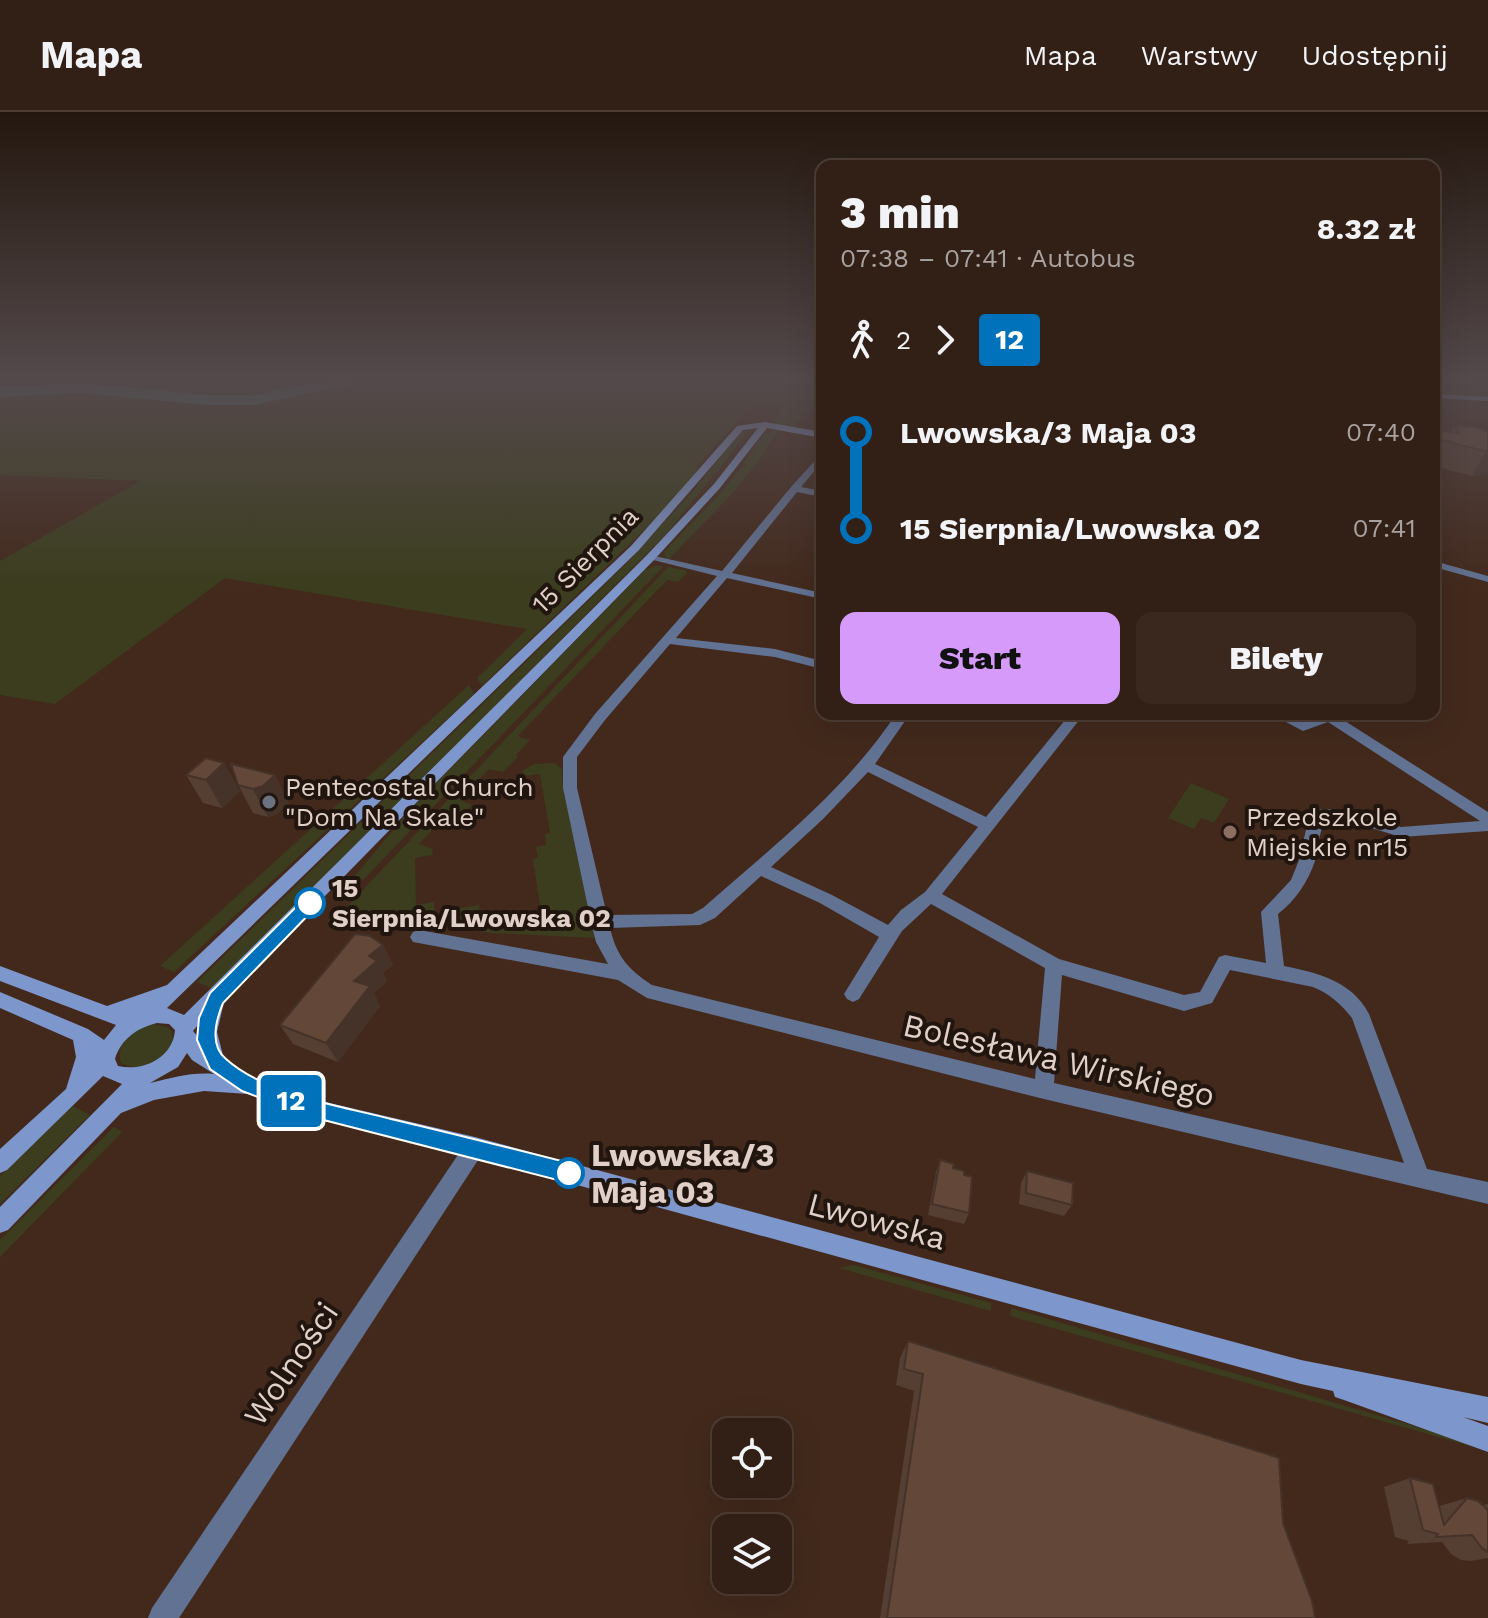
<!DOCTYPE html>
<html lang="pl">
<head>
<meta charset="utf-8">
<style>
  :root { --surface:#321f15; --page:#3a271e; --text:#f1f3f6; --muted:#a8a2a0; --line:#4d3d34; --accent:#d69bfa }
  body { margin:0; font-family:"Work Sans",sans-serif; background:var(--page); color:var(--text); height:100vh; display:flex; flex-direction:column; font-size:30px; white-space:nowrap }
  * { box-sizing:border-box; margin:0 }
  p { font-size:26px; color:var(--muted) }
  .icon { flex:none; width:44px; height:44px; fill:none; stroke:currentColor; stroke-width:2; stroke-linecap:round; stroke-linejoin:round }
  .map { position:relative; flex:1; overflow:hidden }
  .side { position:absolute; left:816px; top:48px; width:624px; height:560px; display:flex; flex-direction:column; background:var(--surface); border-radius:16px; box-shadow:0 8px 32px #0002,0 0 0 2px var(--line) }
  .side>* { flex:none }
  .badge { padding:0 16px; border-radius:6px; font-size:28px; line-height:52px }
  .buttons { position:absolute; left:712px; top:1306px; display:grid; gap:16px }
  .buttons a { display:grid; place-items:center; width:80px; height:80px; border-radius:16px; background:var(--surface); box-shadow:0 8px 32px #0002,0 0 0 2px var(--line); font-size:40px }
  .map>.badge { position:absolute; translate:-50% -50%; box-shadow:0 0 0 4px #fff }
  .legs { display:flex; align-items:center; gap:12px; height:88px; padding:0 24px; font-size:26px }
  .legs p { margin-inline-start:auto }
  .summary { display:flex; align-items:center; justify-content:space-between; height:136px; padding:0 24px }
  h1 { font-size:44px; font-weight:800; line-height:60px }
  .primary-button { display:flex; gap:16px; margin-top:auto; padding:16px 24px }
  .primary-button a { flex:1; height:92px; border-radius:16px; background:var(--accent); color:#111; font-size:32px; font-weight:800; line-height:92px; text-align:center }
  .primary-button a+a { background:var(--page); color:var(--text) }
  ul { padding:0 24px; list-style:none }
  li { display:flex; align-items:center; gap:28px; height:96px; font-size:30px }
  li i { display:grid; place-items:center; width:12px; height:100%; margin:0 10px; background:currentColor }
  li i::after { content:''; width:20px; height:20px; margin:-10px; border:6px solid; border-radius:50%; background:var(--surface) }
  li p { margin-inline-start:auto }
  li:first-child i { background:linear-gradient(#0000 50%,currentColor 0) }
  li:last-child i { background:linear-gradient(currentColor 50%,#0000 0) }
  header { display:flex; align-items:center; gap:48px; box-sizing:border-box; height:112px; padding:0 40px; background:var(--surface); border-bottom:2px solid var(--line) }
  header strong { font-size:38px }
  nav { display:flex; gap:44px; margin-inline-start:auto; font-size:28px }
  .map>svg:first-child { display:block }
</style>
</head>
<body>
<header>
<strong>Mapa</strong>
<nav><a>Mapa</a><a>Warstwy</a><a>Udostępnij</a></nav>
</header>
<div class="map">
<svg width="1488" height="1506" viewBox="0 0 1488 1506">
  <rect width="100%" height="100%" fill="#42291c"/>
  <g fill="#3b3d1e">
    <polygon points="0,267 822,267 822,292 814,294 792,316 777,313 774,309 784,294 749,295 698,353 694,365 667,396 482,574 477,566 527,517 225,466 55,592 0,583 0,449 140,369 0,363"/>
    <polygon points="1434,267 1488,267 1488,285 1434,282"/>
    <polygon points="751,317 667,421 214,877 197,870 625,453 694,378 740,320"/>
    <path d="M778,318C752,368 706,407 668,448L666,446L664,440L719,383L740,357L746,354L743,352L764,322Z"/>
    <polygon points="654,454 664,454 363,768 354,765 409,699 645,458"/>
    <path d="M668,455L685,458L687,461L678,470L667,468L518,624L530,628L516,643L518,645L503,660L489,657L460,688L472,693L460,707L446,703L419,732L433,737L432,743L415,746L416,793L434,790L435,801L451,808L461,796L479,793L480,805L497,802V815C508,818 517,819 525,809L542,806L533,747L538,746L536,735L546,733L545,722L550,721L540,662L525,664L522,659L534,652L555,651L562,657L563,675L595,826L490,821L345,797Z"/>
    <polygon points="469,573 474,582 174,860 160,854"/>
    <polygon points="1191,671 1229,687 1214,711 1201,706 1194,717 1168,706"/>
    <path d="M154,912L167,915L172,919C178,944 142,964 121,951C114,929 136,917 154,912Z"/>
    <polygon points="73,994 90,1003 0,1092 0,1064"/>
    <polygon points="114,1015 122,1020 0,1145 0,1128"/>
    <polygon points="854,1153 991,1191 991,1199 839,1156"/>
    <polygon points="1011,1196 1469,1330 1470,1334 1011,1204"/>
  </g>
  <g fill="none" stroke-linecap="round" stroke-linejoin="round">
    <polygon fill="#437f83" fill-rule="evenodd" points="332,267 360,267 352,272 254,293 210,293 80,281 0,285 0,275 80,271 210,283 254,283"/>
    <g fill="#627293" fill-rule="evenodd">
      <path d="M822,341V350L801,375L822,379V385L797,380L732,461L822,481V487L727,466L676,526L775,537L822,549V557L775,545L670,532L605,608L577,645V676L607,803L692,802L703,796C771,736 845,679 896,602H910L875,652L986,705L1070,602H1084L942,782L1059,847L1184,883L1200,880L1219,845L1225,843L1266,851L1261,800L1291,768L1299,748L1308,709L1321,697L1346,698L1401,715L1480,709L1328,610L1303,619L1271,602H1288L1304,610L1319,604L1317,602H1334L1488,700V719L1401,725L1345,708L1329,707C1318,715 1319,736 1315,749C1308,770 1295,789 1278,802L1284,854C1318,861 1352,869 1369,902L1427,1057L1488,1070V1092L1044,987L647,886L618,868L413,830L410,825L413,820L419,818L608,852L596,830L591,810L563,676V645L595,602L717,464L645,446L650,443L722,459L791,375ZM868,660L978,715L925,780L901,798L888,813L832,783L771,755L823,707ZM761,764L820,791L879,825L844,882L847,887L853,890L859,887L902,819L931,792L1045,856L1035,967L652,873C628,857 617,845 610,816L700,813L715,806ZM1230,858L1313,875C1330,882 1341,892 1352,906L1404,1051L1054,971L1062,863L1184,899L1212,891Z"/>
      <polygon points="1434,449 1488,464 1488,470 1434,455"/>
      <polygon points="475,1025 482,1028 485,1035 482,1042 179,1506 148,1506 152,1496 468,1028"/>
    </g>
    <g fill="#7d96cb" fill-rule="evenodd">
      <polygon points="1434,282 1488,285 1488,289 1434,286"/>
      <path d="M765,310L822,320V326L767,316L720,376L654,448L225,886L217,920L224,947L256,967L308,986L475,1025L1301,1248L1488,1285V1311L1463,1305L1488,1314V1340L1344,1288L1335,1285L1333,1279L1301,1272L475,1045L308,1004L248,982L204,979L154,988L121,1001L8,1118L0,1121V1095L122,972L103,964L7,1058L0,1061V1037L66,977L76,945L73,928L0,896V880L88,917L104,928L116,913L0,869V854L107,894L167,873L631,434L737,314ZM758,316L714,372L646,444L184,903L167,896L639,438L743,318ZM157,911L169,912L175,918C173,946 143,960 118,954L115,947C121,927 137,916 157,911ZM198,913L199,926L193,919ZM187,941L192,948L214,962C191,960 173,966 150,971L178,955Z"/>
    </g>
  </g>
  <g fill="#553e32">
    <polygon points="1454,314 1488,320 1488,363 1472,364 1434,354 1434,318 1451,320"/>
    <polygon points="206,646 240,679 222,696 203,691 186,663"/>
    <polygon points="275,663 289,691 277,702 268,705 253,701 238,673"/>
    <polygon points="383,833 393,853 383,861 387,869 374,881 380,894 338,950 293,932 280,913"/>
    <polygon points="940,1048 964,1063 969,1101 964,1112 928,1103 936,1060"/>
    <polygon points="1027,1059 1072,1093 1064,1104 1019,1092 1021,1071"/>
    <polygon points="908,1229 1283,1411 1315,1506 880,1506 914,1279 896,1273 900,1246"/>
    <polygon points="1410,1366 1439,1394 1467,1386 1483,1393 1488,1392 1488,1446 1471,1449 1461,1448 1451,1442 1442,1430 1407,1432 1409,1429 1395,1425 1384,1375"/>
  </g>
  <g fill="#453229">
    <polygon points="1486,340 1488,340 1488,363 1472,364"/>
    <polygon points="224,651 240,679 222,696 206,668"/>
    <polygon points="275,663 289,691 277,702 268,705 253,677"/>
    <polygon points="383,833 393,853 383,861 387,869 374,881 380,894 338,950 326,931 354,869 369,844"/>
  </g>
  <g fill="#63483a" stroke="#453229" stroke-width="2">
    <polygon points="1454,314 1475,315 1488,320 1488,340 1434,326 1434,318 1460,321"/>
    <polygon points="206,646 224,651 206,668 186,663"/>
    <polygon points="231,652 275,663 263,674 253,677 238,673"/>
    <polygon points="355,822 370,824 383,833 369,844 377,849 354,869 370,874 326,931 280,913"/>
    <polygon points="940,1048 954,1052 953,1056 964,1059 964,1063 972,1065 969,1101 932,1092"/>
    <polygon points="1027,1059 1073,1071 1072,1093 1026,1081"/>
    <polygon points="908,1229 1279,1346 1283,1411 1312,1489 1315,1506 887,1506 923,1262 904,1257"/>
    <polygon points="1410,1366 1433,1372 1444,1413 1467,1386 1478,1389 1488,1398 1488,1440 1482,1436 1472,1423 1436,1425 1438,1422 1423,1418"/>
  </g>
  <linearGradient id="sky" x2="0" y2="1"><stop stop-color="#24170f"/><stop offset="0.56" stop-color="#54494b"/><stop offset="1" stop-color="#54494b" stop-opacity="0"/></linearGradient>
  <rect width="1488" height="477" fill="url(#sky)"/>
  <path fill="#0072bc" stroke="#fff" stroke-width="2" d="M310,784L319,791L316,795L223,891C216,908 209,933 226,947C266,983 341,994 391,1007C451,1021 510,1036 569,1051L577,1054L580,1061L577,1068L569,1071L308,1004L242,979L210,957L197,928L199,906L210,881L305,786Z"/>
  <circle fill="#6b7280" stroke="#21150f" stroke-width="3" cx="269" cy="690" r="8"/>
  <circle fill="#8d6e63" stroke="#21150f" stroke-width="3" cx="1230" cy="720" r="8"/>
  <g fill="#fff" stroke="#0072bc" stroke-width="4">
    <circle cx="310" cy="791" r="14"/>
    <circle cx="569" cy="1061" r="14"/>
  </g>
  <g text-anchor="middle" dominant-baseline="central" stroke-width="8" stroke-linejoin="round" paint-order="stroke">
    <g font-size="26" fill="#e1d0c7" stroke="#21150f">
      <text transform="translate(585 448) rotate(-45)">15 Sierpnia</text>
    </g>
    <g font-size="26" fill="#e1d0c7" stroke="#21150f" text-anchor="start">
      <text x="285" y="675">Pentecostal Church<tspan x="285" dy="30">"Dom Na Skale"</tspan></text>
      <text x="1246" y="705">Przedszkole<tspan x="1246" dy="30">Miejskie nr15</tspan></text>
    </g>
    <g font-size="26" font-weight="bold" fill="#e1d0c7" stroke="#21150f" text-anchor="start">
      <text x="332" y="776">15<tspan x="332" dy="30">Sierpnia/Lwowska 02</tspan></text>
    </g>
    <g font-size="32" fill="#e1d0c7" stroke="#21150f">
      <text transform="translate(1059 948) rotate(13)">Bolesława Wirskiego</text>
      <text transform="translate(877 1109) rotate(15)">Lwowska</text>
      <text transform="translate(291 1252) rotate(-56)">Wolności</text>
    </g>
    <g font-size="32" font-weight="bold" fill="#e1d0c7" stroke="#21150f" text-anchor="start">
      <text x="591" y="1043">Lwowska/3<tspan x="591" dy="37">Maja 03</tspan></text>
    </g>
  </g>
</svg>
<div class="buttons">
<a><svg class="icon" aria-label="locate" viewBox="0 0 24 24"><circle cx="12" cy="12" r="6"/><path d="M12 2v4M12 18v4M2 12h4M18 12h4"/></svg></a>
<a><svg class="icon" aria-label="layers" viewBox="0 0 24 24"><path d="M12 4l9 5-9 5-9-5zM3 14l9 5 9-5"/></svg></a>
</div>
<b class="badge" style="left:291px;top:989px;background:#0072bc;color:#fff">12</b>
<section class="side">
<div class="summary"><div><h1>3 min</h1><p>07:38 – 07:41 · Autobus</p></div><b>8.32 zł</b></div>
<div class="legs"><svg class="icon" aria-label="walk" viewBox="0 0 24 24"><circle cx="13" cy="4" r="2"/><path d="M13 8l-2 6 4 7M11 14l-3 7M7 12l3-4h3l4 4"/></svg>2<svg class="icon" aria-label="forward" viewBox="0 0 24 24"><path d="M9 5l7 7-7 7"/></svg><b class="badge" style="background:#0072bc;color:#fff">12</b></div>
<ul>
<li><i style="color:#0072bc"></i><b>Lwowska/3 Maja 03</b><p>07:40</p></li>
<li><i style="color:#0072bc"></i><b>15 Sierpnia/Lwowska 02</b><p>07:41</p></li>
</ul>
<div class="primary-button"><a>Start</a><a>Bilety</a></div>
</section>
</div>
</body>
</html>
